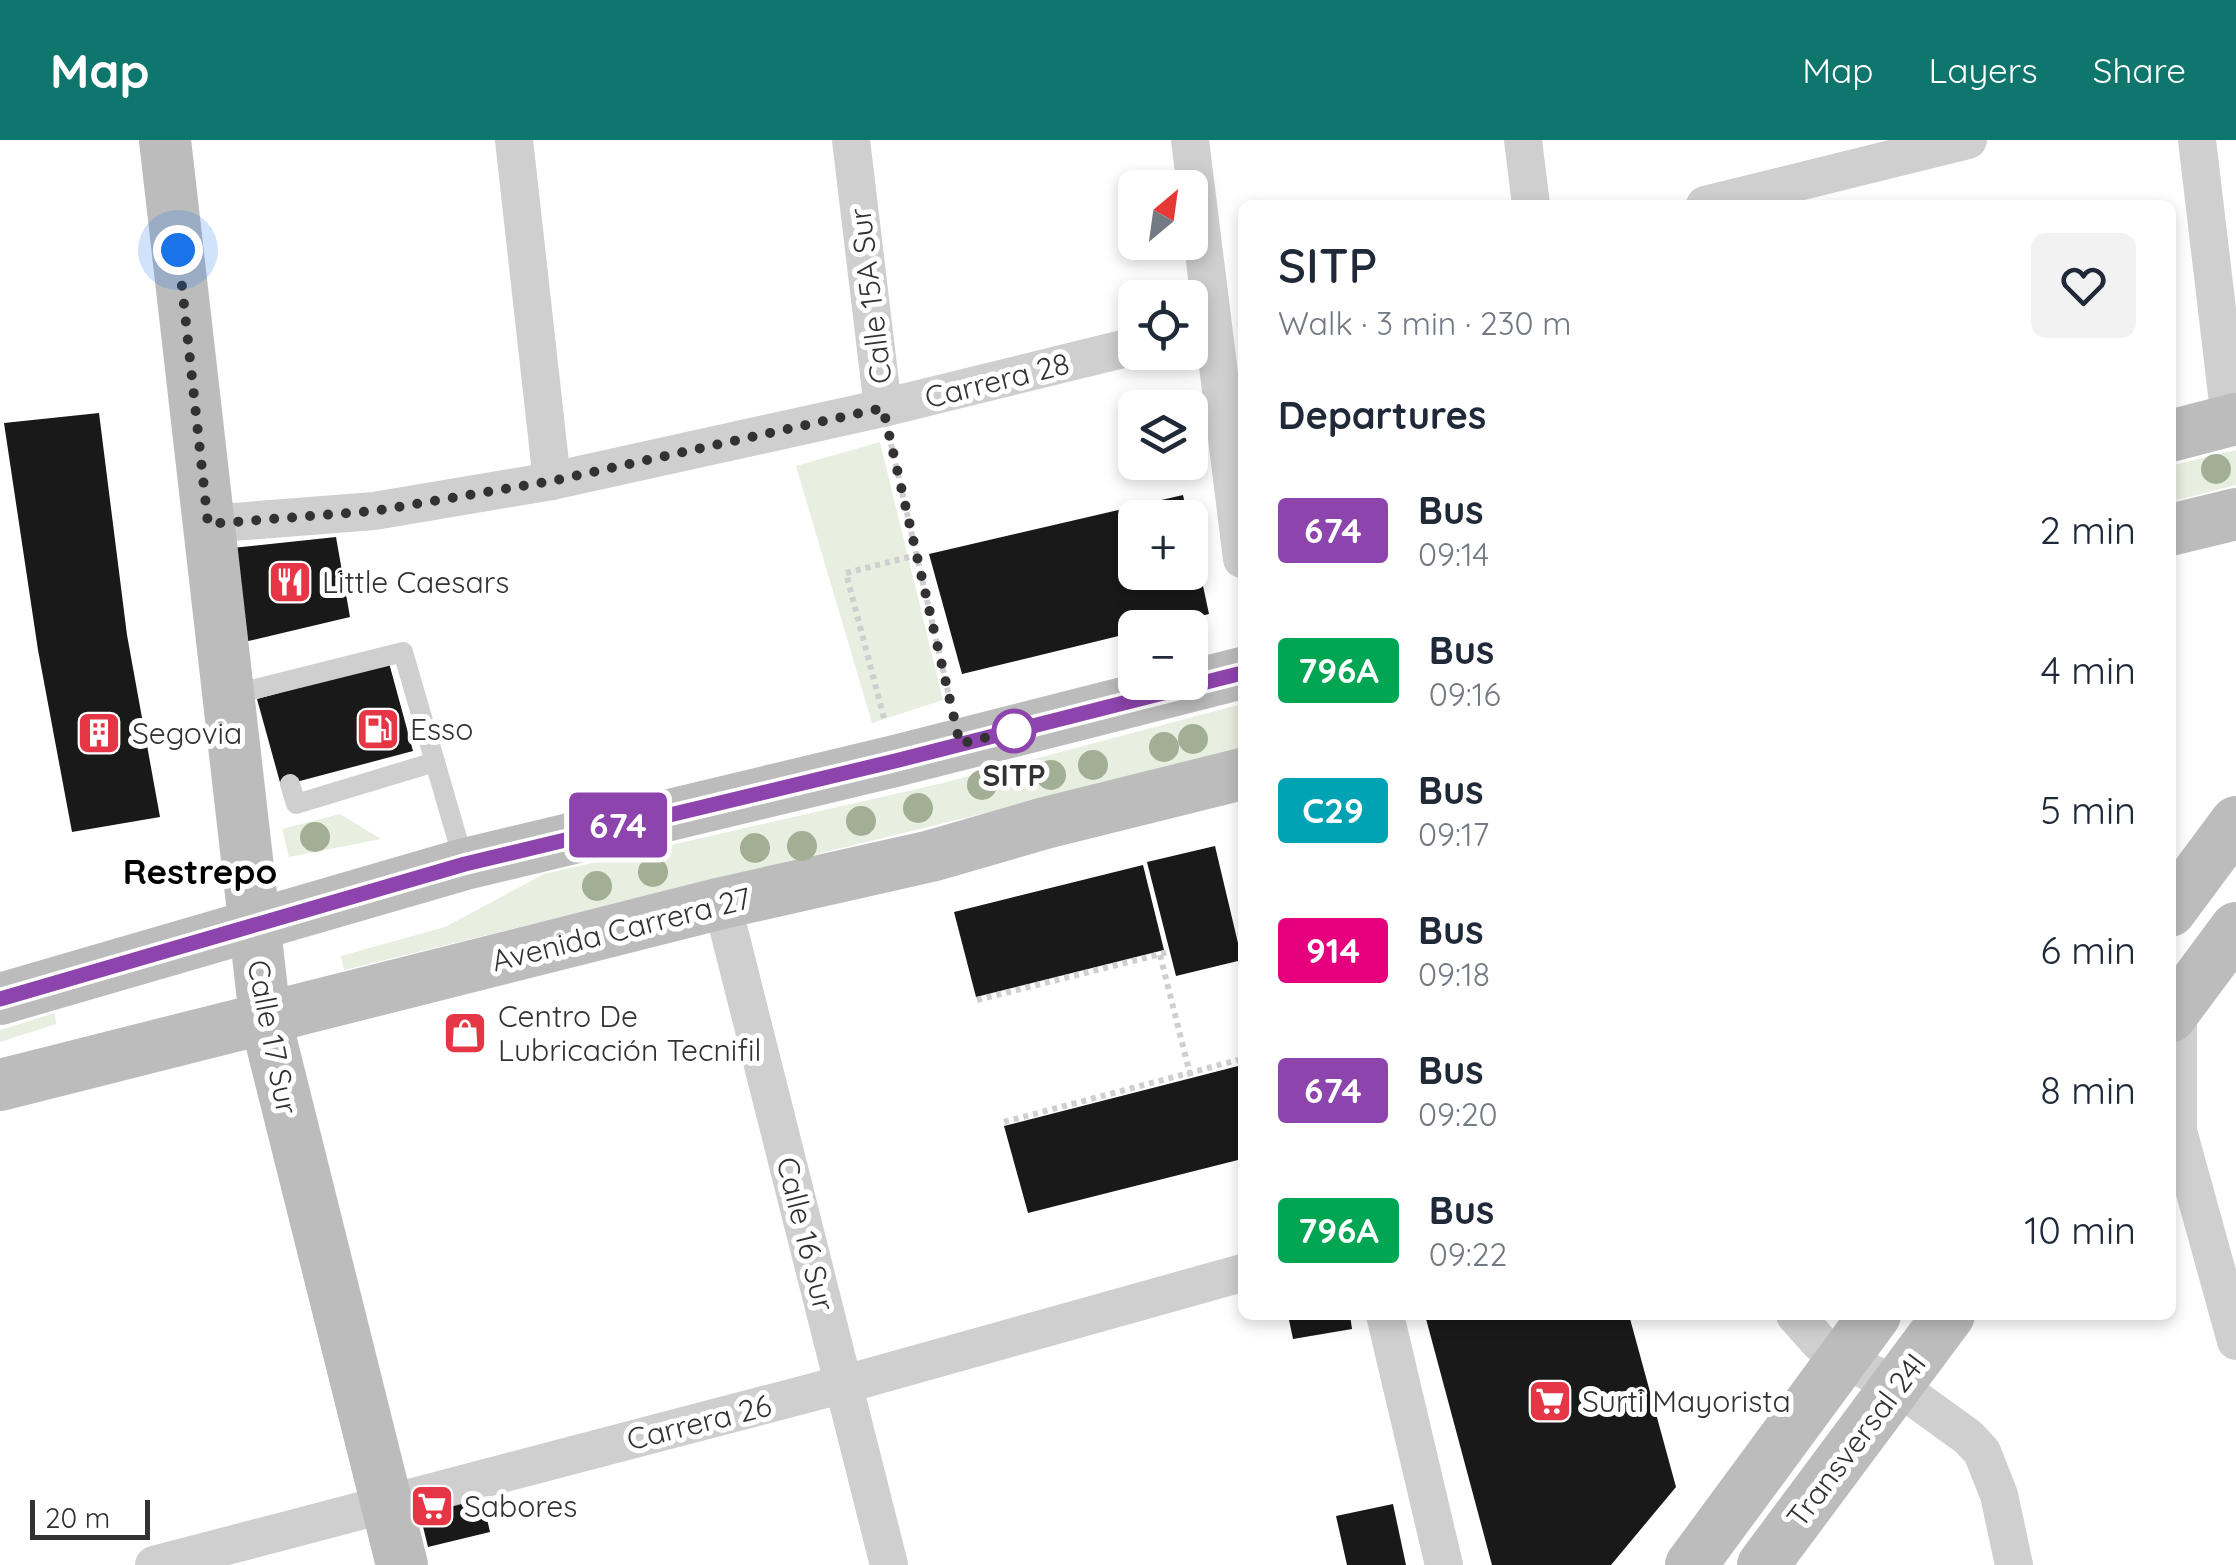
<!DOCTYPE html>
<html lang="en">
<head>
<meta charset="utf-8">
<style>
  :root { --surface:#fff; --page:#f2f2f3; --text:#1f2937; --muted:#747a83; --accent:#0f766e }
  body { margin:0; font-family:Quicksand,sans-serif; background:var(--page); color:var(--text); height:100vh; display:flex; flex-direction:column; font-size:38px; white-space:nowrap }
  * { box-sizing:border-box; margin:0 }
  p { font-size:32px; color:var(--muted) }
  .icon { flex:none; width:55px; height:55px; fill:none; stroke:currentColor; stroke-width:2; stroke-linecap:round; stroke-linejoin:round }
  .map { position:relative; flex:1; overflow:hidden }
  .panel { position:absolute; left:1238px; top:60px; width:938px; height:1120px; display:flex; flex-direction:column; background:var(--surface); border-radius:15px; box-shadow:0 5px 15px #0003 }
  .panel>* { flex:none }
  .badge { padding:0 20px; border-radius:8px; font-size:35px; line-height:65px }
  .needle { width:65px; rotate:29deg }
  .buttons { position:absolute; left:1118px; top:30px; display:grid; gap:20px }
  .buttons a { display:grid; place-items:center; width:90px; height:90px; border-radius:15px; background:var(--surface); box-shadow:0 5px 15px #0003; font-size:50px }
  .scale { position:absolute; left:30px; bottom:25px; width:120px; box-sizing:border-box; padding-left:10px; border:5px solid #323232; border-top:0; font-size:28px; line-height:35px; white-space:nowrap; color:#323232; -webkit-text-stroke:8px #fff; paint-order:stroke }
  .you { position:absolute; width:50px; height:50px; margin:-25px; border:8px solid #fff; border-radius:50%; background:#1a73e8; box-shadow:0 0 0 15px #1a73e833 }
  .map>.badge { position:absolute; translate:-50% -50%; box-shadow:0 0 0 5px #fff }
  h2 { padding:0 40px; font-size:38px; line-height:90px }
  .round { display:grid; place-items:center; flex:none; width:105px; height:105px; border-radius:15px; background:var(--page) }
  .overview { display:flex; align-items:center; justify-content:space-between; height:170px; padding:0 40px }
  h1 { font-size:48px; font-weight:600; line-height:75px }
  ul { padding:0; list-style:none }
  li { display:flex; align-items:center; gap:30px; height:140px; padding:0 40px }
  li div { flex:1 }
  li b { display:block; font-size:38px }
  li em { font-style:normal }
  li .badge { min-width:110px; font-weight:700; text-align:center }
  header { display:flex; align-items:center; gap:60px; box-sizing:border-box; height:140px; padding:0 50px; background:var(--accent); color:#fff }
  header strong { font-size:48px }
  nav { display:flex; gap:55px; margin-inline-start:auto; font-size:35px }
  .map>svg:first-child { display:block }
</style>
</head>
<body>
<header>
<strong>Map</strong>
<nav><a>Map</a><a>Layers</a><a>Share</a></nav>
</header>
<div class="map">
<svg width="2236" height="1425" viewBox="0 0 2236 1425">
  <rect width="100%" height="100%" fill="#fff"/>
  <g fill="#e8eee0">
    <polygon points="880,302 943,560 872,583 796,326"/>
    <polygon points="2236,310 2236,345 2170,362 2170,326"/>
    <polygon points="1242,564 1242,610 344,830 341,816 445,787 544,734 943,643"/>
    <polygon points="340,674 381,699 289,717 282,689"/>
    <polygon points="55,873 56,884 0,902 0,890"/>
  </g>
  <g fill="#191919">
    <polygon points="99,273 127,495 160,677 72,692 38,510 4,283"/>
    <polygon points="1183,355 1188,378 1135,378 1135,432 1190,432 1192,394 1209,474 1152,488 1135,488 1135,492 962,534 929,414"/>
    <polygon points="336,397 350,477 244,502 232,408"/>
    <polygon points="389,523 413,611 281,646 257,559"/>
    <polygon points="1215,706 1242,820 1176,836 1147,722"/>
    <polygon points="1143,725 1164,810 976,857 954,772"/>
    <polygon points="1242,925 1242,1019 1028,1073 1004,986"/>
    <polygon points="1288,1175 1350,1175 1352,1189 1293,1199"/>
    <polygon points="1425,1175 1629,1175 1676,1347 1611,1425 1492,1425"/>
    <polygon points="479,1344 490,1392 428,1407 416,1358"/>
    <polygon points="1393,1364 1406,1425 1347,1425 1336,1376"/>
  </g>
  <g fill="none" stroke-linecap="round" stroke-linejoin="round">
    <g stroke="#cfcfcf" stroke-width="6" stroke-dasharray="5 5" stroke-linecap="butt">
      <polyline points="891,304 950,560"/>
      <polyline points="884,578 846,433 917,415"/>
      <polyline points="1238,796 1242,795"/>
      <polyline points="1160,815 1191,938"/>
      <polyline points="977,860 1169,812"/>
      <polyline points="1004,982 1242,919"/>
    </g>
    <g stroke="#cfcfcf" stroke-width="20">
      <polyline points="231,555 403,512 464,722"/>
      <polyline points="290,644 296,664 435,622"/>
    </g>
    <g stroke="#cfcfcf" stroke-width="38">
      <polyline points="514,0 552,341"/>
      <polyline points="851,0 883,268"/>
      <polyline points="1190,0 1242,419"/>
      <polyline points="1523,0 1531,65"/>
      <polyline points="2197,0 2230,280"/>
      <polyline points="1705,65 1968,0"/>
      <polyline points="208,384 374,371 552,341 883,268 1135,206"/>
      <polyline points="722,763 889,1425"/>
      <polyline points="2174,851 2178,866 2178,991 2236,1201"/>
      <polyline points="1385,1175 1444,1425"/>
      <polyline points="1795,1175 1820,1203 1842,1219 1896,1245 1968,1297 1982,1312 1999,1355 2014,1425"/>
      <polyline points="154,1425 867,1238 1242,1133"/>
    </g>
    <g stroke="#bcbcbc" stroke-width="52">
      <polyline points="165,0 265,877 402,1425"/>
      <polyline points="2170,296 2236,279"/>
      <polyline points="2170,390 2236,374"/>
      <polyline points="2170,771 2236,682"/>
      <polyline points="0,859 465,724 895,621 1242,533"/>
      <polyline points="2170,877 2236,788"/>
      <polyline points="0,945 722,763 931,716 1045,683 1242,634"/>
      <polyline points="1691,1425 1875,1175"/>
      <polyline points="1763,1425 1949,1175"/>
    </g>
  </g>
  <g fill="#a2af95">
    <circle cx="2216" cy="329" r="15"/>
    <circle cx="1193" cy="599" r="15"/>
    <circle cx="1164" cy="607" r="15"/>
    <circle cx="1093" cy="625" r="15"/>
    <circle cx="1051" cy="635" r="15"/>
    <circle cx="982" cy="645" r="15"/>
    <circle cx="918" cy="668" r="15"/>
    <circle cx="861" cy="681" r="15"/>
    <circle cx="315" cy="697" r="15"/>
    <circle cx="802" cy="706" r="15"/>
    <circle cx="755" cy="708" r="15"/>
    <circle cx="653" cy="732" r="15"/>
    <circle cx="597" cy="746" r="15"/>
  </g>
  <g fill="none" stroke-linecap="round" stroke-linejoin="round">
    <g stroke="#fff" stroke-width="22">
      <polyline id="line" points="0,859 465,724 895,621 1242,533"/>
    </g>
    <use href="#line" stroke="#8e44ad" stroke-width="15"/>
    <polyline stroke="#323232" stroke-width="10" stroke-dasharray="0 18" points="178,110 208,384 374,371 552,341 883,268 960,604 1031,586 1014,591"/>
  </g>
  <defs>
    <g id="restaurant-square" transform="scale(2.25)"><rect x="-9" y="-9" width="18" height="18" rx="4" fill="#e63646" stroke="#fff"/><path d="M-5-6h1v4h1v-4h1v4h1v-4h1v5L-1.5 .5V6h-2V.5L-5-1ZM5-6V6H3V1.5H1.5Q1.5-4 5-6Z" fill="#fff"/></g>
    <g id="fuel-square" transform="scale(2.25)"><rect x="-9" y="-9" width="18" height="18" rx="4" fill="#e63646" stroke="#fff"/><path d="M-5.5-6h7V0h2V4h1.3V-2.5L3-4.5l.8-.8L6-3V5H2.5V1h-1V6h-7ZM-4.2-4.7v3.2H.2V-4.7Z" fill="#fff"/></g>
    <g id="building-square" transform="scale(2.25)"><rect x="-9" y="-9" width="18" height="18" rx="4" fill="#e63646" stroke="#fff"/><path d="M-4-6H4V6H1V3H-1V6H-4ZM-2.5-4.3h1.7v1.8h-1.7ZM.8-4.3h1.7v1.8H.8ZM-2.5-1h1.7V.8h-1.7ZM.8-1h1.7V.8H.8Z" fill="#fff"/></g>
    <g id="shop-square" transform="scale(2.25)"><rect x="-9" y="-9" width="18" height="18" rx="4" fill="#e63646" stroke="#fff"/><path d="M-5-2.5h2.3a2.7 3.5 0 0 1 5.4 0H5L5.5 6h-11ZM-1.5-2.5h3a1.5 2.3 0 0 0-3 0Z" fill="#fff"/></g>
    <g id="supermarket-square" transform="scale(2.25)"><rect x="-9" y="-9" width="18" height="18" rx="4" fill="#e63646" stroke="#fff"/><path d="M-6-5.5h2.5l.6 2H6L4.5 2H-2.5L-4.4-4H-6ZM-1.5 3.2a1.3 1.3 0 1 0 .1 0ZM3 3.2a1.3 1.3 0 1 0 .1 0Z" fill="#fff"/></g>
  </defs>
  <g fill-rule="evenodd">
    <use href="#restaurant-square" x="290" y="442"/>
    <use href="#fuel-square" x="378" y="589"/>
    <use href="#building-square" x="99" y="593"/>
    <use href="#shop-square" x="465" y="893"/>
    <use href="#supermarket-square" x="1550" y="1261"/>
    <use href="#supermarket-square" x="432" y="1366"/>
  </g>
  <circle fill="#fff" stroke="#8e44ad" stroke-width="5" cx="1014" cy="591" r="20"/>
  <g text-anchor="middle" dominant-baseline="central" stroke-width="10" stroke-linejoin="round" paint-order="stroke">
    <g font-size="30" fill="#323232" stroke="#fff">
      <text transform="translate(870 156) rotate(-97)">Calle 15A Sur</text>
      <text transform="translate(997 240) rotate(-14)">Carrera 28</text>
      <text transform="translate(621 789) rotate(-14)">Avenida Carrera 27</text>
      <text transform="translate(273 897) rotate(79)">Calle 17 Sur</text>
      <text transform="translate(806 1094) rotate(76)">Calle 16 Sur</text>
      <text transform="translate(699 1282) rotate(-14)">Carrera 26</text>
      <text transform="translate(1856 1300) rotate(-53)">Transversal 24I</text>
    </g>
    <g font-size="30" fill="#323232" stroke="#fff" text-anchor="start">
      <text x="322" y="442">Little Caesars</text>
      <text x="410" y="589">Esso</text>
      <text x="132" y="593">Segovia</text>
      <text x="498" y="876">Centro De<tspan x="498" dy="34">Lubricación Tecnifil</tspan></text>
      <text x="1582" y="1261">Surti Mayorista</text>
      <text x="464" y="1366">Sabores</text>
    </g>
    <g font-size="30" font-weight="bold" fill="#323232" stroke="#fff">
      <text x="1014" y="635">SITP</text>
    </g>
    <g font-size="35" font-weight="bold" fill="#000" stroke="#fff">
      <text x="200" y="731">Restrepo</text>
    </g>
  </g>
</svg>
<div class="buttons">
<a><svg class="needle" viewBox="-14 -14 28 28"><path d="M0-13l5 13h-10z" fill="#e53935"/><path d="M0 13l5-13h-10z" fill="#747a83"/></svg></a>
<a><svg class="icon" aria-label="locate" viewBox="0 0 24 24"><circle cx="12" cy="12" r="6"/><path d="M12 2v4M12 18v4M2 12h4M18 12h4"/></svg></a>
<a><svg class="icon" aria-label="layers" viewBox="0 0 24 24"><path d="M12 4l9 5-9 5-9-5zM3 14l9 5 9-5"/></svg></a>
<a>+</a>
<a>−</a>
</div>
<div class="scale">20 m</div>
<div class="you" style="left:178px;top:110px"></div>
<b class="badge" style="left:618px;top:685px;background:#8e44ad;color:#fff">674</b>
<section class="panel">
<div class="overview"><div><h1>SITP</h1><p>Walk · 3 min · 230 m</p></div><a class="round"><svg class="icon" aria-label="heart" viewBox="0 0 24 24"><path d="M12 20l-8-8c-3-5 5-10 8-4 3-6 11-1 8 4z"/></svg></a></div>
<h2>Departures</h2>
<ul>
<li><span class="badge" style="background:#8e44ad;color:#fff">674</span><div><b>Bus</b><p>09:14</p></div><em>2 min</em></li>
<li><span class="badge" style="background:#00a651;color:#fff">796A</span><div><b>Bus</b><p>09:16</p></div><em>4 min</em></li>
<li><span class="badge" style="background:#00a3b4;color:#fff">C29</span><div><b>Bus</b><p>09:17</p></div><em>5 min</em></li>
<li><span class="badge" style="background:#e6007e;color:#fff">914</span><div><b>Bus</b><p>09:18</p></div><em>6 min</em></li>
<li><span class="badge" style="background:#8e44ad;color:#fff">674</span><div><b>Bus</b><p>09:20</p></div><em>8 min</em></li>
<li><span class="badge" style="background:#00a651;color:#fff">796A</span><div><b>Bus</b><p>09:22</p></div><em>10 min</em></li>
</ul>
</section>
</div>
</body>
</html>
